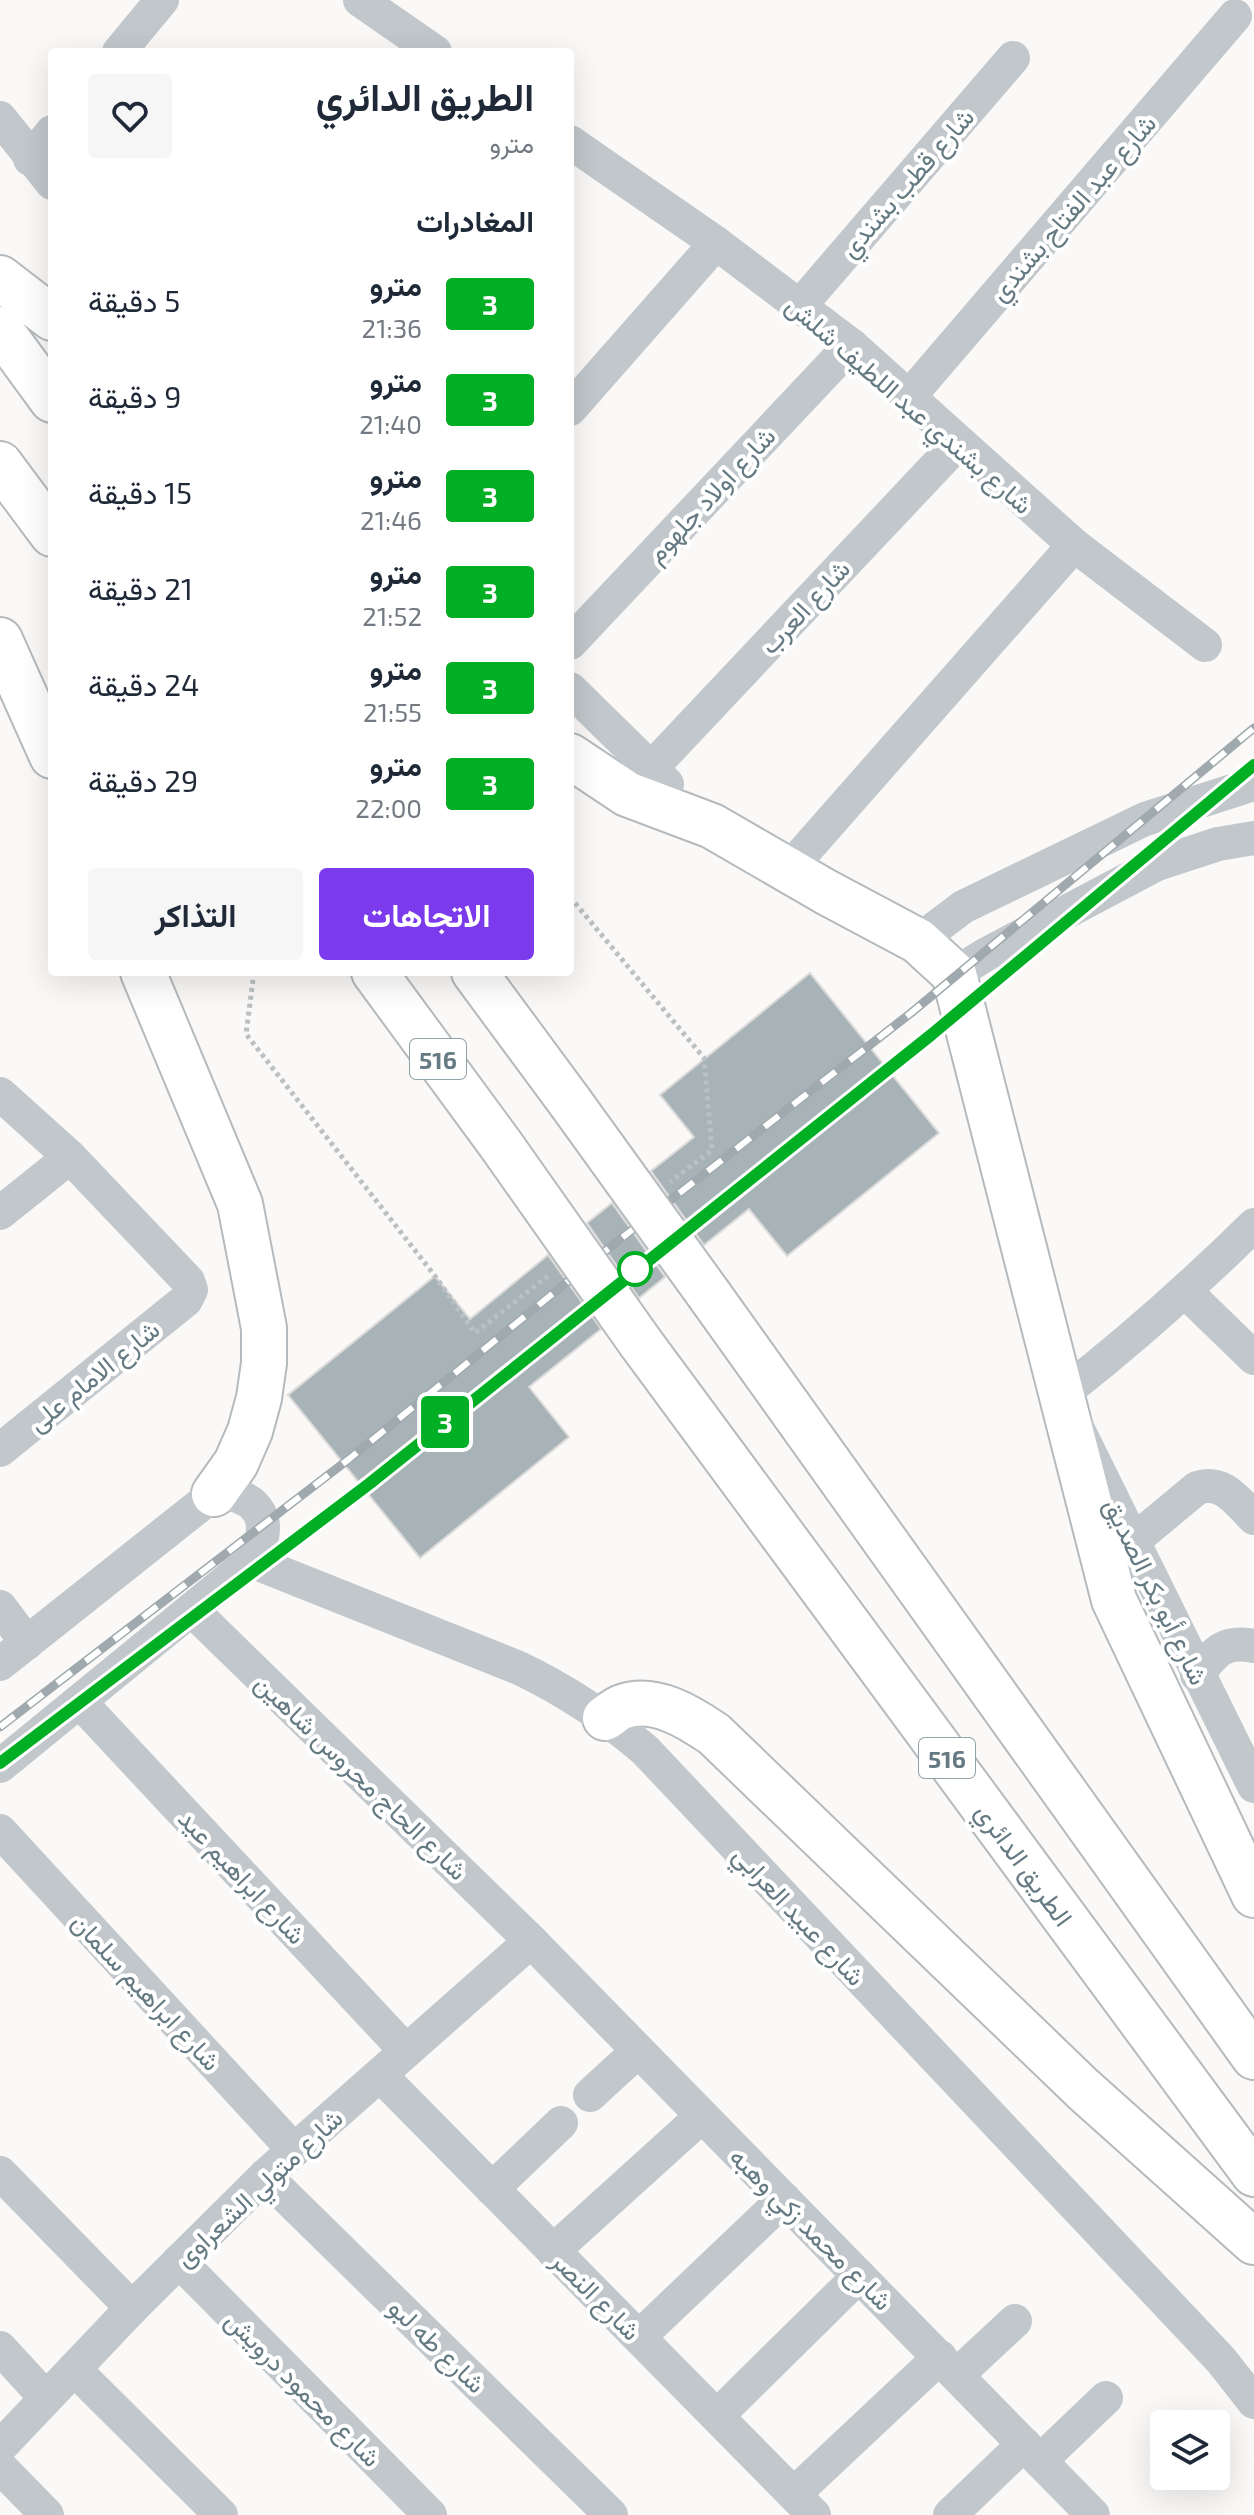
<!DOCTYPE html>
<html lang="ar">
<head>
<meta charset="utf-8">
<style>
  :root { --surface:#fff; --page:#f6f6f7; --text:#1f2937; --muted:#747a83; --accent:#7c3aed }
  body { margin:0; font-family:"Exo 2",Vazirmatn,sans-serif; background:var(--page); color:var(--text); direction:rtl; height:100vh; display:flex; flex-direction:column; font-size:30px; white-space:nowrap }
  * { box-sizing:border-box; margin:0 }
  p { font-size:26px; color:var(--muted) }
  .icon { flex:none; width:44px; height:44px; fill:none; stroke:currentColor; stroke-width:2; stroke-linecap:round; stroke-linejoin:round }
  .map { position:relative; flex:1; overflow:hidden; direction:ltr }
  .sheet { position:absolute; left:48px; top:48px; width:526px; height:928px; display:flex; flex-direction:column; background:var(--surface); border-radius:8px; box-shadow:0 8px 32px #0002; direction:rtl }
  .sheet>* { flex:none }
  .badge { padding:0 16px; border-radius:6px; font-size:28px; line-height:52px }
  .controls { position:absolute; left:1150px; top:2410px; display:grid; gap:16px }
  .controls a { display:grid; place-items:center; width:80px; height:80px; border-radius:8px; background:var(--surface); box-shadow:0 8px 32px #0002; font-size:40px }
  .map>.badge { position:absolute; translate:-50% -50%; box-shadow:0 0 0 4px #fff }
  h2 { padding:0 40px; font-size:30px; line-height:72px }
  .round { display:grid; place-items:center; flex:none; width:84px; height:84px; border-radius:8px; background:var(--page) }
  .head { display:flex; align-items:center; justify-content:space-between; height:136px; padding:0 40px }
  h1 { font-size:38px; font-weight:700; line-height:60px }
  .button { display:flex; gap:16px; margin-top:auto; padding:16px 40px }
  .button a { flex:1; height:92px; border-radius:8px; background:var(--accent); color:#fff; font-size:32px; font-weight:700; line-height:92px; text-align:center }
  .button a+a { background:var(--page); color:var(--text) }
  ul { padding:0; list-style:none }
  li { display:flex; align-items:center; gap:24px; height:96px; padding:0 40px }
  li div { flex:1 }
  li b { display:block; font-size:30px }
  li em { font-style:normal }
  li .badge { min-width:88px; font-weight:700; text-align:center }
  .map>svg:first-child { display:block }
</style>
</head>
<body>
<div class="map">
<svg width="1254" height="2515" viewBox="0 0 1254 2515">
  <rect width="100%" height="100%" fill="#faf9f8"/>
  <g fill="#a8b3b7" stroke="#dcdbda" stroke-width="2">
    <polygon points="810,973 939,1133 787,1256 749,1209 704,1245 651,1171 694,1137 660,1095"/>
    <polygon points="612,1203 665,1277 639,1298 587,1223"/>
    <polygon points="548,1255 601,1329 529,1387 569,1437 420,1558 288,1395 435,1276 470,1319"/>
  </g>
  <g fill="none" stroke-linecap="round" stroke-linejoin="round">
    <g stroke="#b4babd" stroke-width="48">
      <g id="highway">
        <polyline points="0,278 52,318"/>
        <polyline points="0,329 52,400"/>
        <polyline points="0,464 52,534"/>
        <polyline points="0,640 52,756"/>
        <polyline points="570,756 627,794 712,826 826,892 918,941 954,974 1114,1600 1254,1895"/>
        <polyline points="143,972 240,1204 264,1328 264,1363 259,1398 250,1431 236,1463 214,1494"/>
        <polyline points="374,972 501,1145"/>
        <polyline points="474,972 570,1102"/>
        <polyline points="710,1296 1254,2057"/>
        <polyline points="640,1342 1254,2174"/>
        <path d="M605,1718C610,1715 616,1709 622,1707C654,1695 689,1717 714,1734L1083,2089L1254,2242"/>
      </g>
    </g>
    <g stroke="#bbc0c2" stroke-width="5" stroke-dasharray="4 4" stroke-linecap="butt">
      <polyline points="570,897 704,1058 712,1150 670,1182"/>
      <polyline points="254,972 246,1034 435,1276 475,1333 548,1276"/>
    </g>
    <g stroke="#c1c7ca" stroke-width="34">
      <polyline points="360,0 435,52"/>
      <polyline points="119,52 162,0"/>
      <polyline points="0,118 52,183"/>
      <polyline points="570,142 716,243 851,345 1074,545 1205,645"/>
      <polyline points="30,159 52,132"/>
      <polyline points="799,307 1013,58"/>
      <polyline points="908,398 1235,16"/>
      <polyline points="570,409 716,243"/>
      <polyline points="570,643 851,345"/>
      <polyline points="570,689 667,784"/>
      <polyline points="627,794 958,443"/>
      <polyline points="788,870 1074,545"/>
      <polyline points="918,941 963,907 1145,819 1254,784"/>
      <polyline points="954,974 985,955 1157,864 1218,844 1254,838"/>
      <polyline points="0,1094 70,1157 188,1281 191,1290 186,1300 0,1450"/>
      <polyline points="0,1213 70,1157"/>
      <path d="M1254,1225C1192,1286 1129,1342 1061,1395L1254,1786"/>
      <polyline points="1186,1292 1254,1358"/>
      <path d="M1132,1542L1197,1488C1223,1479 1237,1501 1254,1518"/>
      <path d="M251,1561L519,1668C565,1690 606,1717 645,1750L1221,2360L1254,2402"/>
      <polyline points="0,1607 27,1643"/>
      <polyline points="193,1611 531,1941 1093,2515"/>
      <path d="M0,1664L214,1494C259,1491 277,1524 251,1561L0,1766"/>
      <path d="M1197,1675C1215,1652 1223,1640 1254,1646"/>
      <polyline points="80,1702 406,2051"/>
      <polyline points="0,1831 294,2150"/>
      <polyline points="380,2075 814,2515"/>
      <polyline points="590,2095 638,2051"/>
      <polyline points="0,2173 132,2308"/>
      <polyline points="265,2176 611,2515"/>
      <polyline points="492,2189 561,2123"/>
      <polyline points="553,2251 702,2116"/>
      <polyline points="179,2261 430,2515"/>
      <polyline points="639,2337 784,2199"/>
      <polyline points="0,2348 46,2398"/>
      <polyline points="74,2369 221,2515"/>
      <polyline points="957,2375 1015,2321"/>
      <polyline points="717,2416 859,2276"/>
      <polyline points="0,2447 132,2308 265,2176 531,1941"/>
      <polyline points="1040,2461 1106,2398"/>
      <polyline points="0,2467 47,2515"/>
      <polyline points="794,2494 940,2357"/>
      <polyline points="950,2515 1024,2444"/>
    </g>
    <use href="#highway" stroke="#fff" stroke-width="44"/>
    <g stroke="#a0aaae" stroke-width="9">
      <g id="rail">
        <polyline points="0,1727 349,1459 614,1244 911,1013 1254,728"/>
        <polyline points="0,1763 369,1484 931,1035 1254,765"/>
      </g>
    </g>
    <use href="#rail" stroke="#fff" stroke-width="6" stroke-dasharray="18" stroke-linecap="butt"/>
    <g stroke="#b4babd" stroke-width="48" stroke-linecap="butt">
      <g id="highway-bridge">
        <polyline points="570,1102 710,1296"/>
        <polyline points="501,1145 640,1342"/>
      </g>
    </g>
    <use href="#highway-bridge" stroke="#fff" stroke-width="44"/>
  </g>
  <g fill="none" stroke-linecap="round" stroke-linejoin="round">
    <g stroke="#fff" stroke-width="18">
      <polyline id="line" points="0,1763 369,1484 931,1035 1254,765"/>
    </g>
    <use href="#line" stroke="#00af23" stroke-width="12"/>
  </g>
  <circle fill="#fff" stroke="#00af23" stroke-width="4" cx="635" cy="1269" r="16"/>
  <g text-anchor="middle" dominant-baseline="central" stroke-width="8" stroke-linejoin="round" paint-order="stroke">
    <g fill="#fff" stroke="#93a2a8" stroke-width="2">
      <rect x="410" y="1039" width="56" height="40" rx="6"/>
      <rect x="919" y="1738" width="56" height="40" rx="6"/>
    </g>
    <g font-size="24" font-weight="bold" fill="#657a82">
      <text x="438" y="1059">516</text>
      <text x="947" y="1758">516</text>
    </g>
    <g font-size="26" fill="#657a82" stroke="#fff">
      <text transform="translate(906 182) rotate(-49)">شارع قطب بشندي</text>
      <text transform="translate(1072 207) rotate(-49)">شارع عبد الفتاح بشندي</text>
      <text transform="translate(910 404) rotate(41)">شارع بشندي عبد اللطيف شلش</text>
      <text transform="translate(710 494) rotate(-47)">شارع اولاد جلهوم</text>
      <text transform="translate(804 606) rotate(-47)">شارع العرب</text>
      <text transform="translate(93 1375) rotate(-39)">شارع الامام على</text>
      <text transform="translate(1157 1591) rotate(64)">شارع أبو بكر الصديق</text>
      <text transform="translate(362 1776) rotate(44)">شارع الحاج محروس شاهين</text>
      <text transform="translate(1025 1864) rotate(54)">الطريق الدائري</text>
      <text transform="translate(243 1876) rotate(47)">شارع ابراهيم عيد</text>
      <text transform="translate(800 1915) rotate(47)">شارع عبيد العرابي</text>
      <text transform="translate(147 1991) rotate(47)">شارع ابراهيم سلمان</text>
      <text transform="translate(258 2187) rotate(-43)">شارع متولي الشعراوى</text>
      <text transform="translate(812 2228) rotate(45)">شارع محمد زكي وهبه</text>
      <text transform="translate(597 2295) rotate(45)">شارع النصر</text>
      <text transform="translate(438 2345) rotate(44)">شارع طه لبو</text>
      <text transform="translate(304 2388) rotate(45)">شارع محمود درويش</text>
    </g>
  </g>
</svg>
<div class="controls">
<a><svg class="icon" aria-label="layers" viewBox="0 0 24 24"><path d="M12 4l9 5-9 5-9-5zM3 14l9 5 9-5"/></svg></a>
</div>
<b class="badge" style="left:445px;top:1422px;background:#00af23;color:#fff">3</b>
<section class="sheet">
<div class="head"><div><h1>الطريق الدائري</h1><p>مترو</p></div><a class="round"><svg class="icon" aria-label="heart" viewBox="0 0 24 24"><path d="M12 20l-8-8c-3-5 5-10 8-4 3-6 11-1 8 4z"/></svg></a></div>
<h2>المغادرات</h2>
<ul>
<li><span class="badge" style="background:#00af23;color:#fff">3</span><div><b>مترو</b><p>21:36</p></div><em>5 دقيقة</em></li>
<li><span class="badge" style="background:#00af23;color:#fff">3</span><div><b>مترو</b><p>21:40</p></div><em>9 دقيقة</em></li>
<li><span class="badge" style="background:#00af23;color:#fff">3</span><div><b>مترو</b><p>21:46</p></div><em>15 دقيقة</em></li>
<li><span class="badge" style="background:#00af23;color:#fff">3</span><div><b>مترو</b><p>21:52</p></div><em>21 دقيقة</em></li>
<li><span class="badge" style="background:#00af23;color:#fff">3</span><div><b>مترو</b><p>21:55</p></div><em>24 دقيقة</em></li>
<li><span class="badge" style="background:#00af23;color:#fff">3</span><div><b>مترو</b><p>22:00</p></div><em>29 دقيقة</em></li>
</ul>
<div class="button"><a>الاتجاهات</a><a>التذاكر</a></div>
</section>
</div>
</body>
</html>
